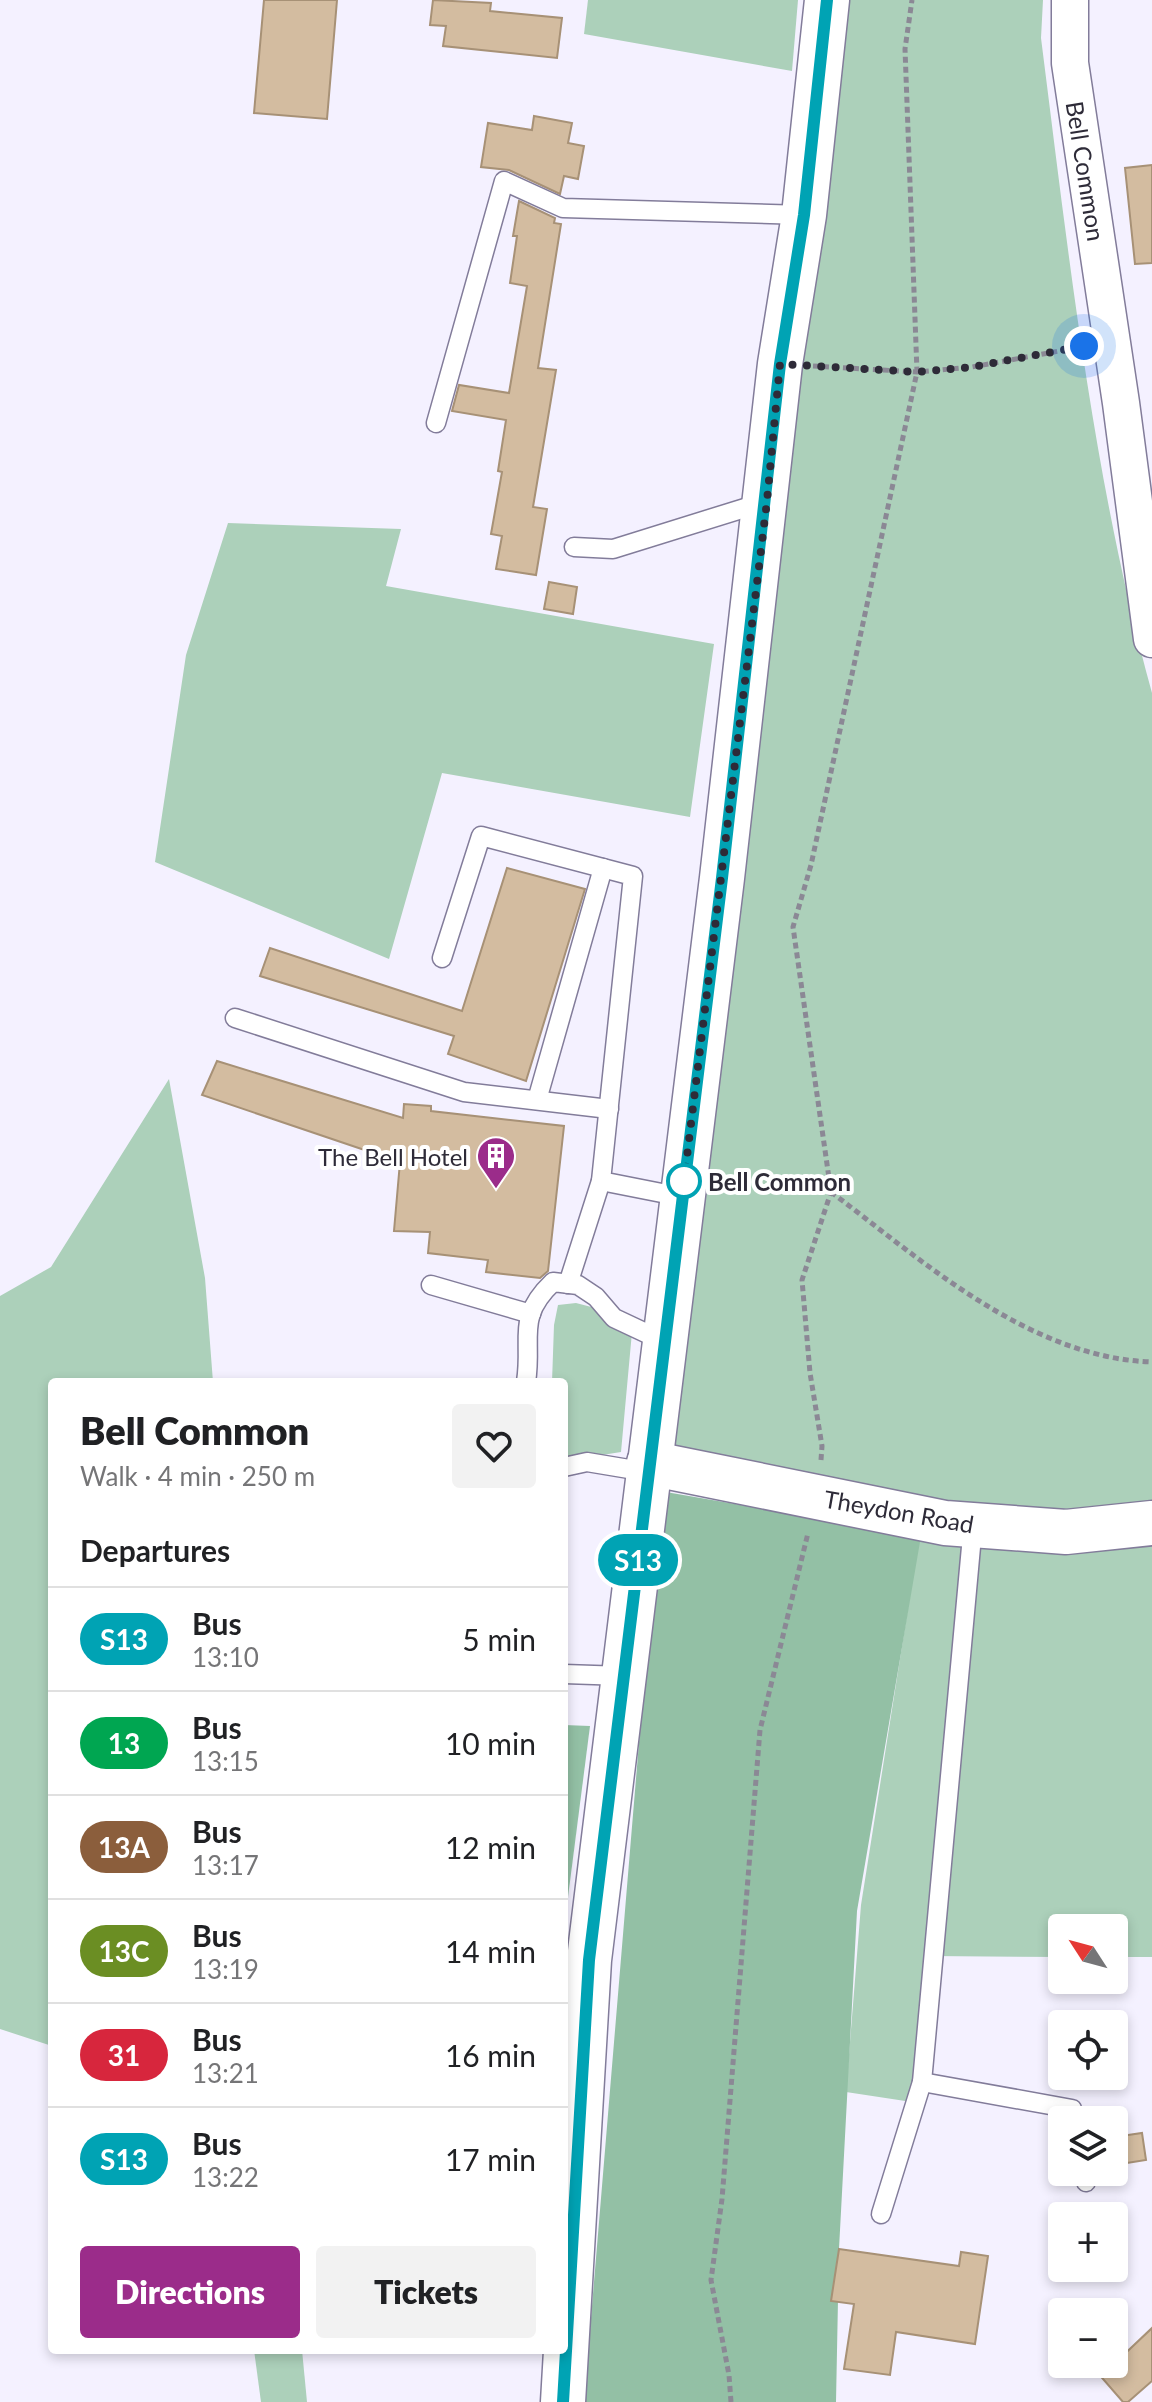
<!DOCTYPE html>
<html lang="en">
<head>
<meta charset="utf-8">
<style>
  :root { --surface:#fff; --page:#f2f2f2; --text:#202124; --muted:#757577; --line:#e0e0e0; --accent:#9b2c8a }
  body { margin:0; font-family:Lato,sans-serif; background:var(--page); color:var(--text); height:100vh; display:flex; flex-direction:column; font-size:30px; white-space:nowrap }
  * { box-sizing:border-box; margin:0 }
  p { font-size:26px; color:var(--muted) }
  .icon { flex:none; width:44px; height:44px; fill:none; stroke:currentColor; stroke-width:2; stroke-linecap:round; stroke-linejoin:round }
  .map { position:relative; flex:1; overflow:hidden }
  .panel { position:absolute; left:48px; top:1378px; width:520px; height:976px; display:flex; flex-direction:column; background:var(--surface); border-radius:8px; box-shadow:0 4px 12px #0003 }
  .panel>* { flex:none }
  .badge { padding:0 16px; border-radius:26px; font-size:28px; line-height:52px }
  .needle { width:52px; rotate:306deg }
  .controls { position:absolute; left:1048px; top:1914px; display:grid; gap:16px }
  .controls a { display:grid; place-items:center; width:80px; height:80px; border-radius:8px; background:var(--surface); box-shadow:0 4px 12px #0003; font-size:40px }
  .you { position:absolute; width:40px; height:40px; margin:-20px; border:6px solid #fff; border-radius:50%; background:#1a73e8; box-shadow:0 0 0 12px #1a73e833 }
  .map>.badge { position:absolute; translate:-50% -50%; box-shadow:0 0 0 4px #fff }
  h2 { padding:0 32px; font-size:30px; line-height:72px }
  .round { display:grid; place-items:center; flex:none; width:84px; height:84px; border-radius:8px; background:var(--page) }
  .overview { display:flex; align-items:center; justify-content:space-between; height:136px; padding:0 32px }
  h1 { font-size:38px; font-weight:800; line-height:60px }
  .action { display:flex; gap:16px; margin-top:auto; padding:16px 32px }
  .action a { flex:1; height:92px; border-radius:8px; background:var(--accent); color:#fff; font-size:32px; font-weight:800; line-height:92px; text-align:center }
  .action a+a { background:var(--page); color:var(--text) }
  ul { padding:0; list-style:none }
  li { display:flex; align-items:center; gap:24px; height:104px; padding:0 32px; border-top:2px solid var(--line) }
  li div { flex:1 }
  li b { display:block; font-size:30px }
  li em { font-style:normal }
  li .badge { min-width:88px; font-weight:700; text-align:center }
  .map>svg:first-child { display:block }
</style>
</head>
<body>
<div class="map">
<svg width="1152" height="2402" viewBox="0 0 1152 2402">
  <rect width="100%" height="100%" fill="#f4f1ff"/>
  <g fill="#acd0ba">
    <polygon points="588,0 798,0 792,71 584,34"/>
    <path d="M838,0H1043L1041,38C1069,258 1093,479 1152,693V1505L1011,1518L674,1455L715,1050Z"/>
    <polygon points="228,523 401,529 386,586 714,644 690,817 442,773 389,959 155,862 186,655"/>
    <polygon points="169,1079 205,1278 213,1382 52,1382 52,2046 0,2029 0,1296 51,1267"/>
    <polygon points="576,1303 599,1309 632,1332 621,1452 564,1461 564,1382 552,1382 554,1325 558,1305"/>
    <polygon points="1152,1537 1152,1957 1114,1957 1114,1928 1062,1928 1062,1957 930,1956 925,2104 846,2092 861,1905 919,1539"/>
    <polygon points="254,2350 302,2350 307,2402 261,2402"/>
  </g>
  <g fill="#93c0a5">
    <polygon points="660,1491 921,1536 857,1911 839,2249 836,2402 584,2402"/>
    <polygon points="564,1725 590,1726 564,1928"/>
  </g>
  <g fill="#d3bca0" stroke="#a79176" stroke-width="2">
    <polygon points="264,0 337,0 327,119 254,113"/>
    <polygon points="433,0 491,3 490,11 562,18 557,58 443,46 446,26 430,25"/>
    <polygon points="534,116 572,123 568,143 584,146 578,179 564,176 560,194 509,170 481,167 488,123 532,130"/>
    <polygon points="1152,165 1152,263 1135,264 1125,168"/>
    <polygon points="519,201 555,218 554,223 561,224 538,368 556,370 533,507 547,509 536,575 496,569 502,536 491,534 502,472 498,471 506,420 452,411 459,385 509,393 527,286 510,283 517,236 513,236"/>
    <polygon points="549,582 577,587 573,614 544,609"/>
    <polygon points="507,868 585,889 526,1081 448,1054 454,1036 260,976 270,948 462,1011"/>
    <polygon points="217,1061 403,1118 404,1104 431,1106 431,1111 564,1126 548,1271 540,1278 486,1272 488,1260 428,1253 430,1232 394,1231 400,1162 202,1095"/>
    <polygon points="1142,2133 1146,2160 1114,2165 1114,2137"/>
    <polygon points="839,2249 959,2266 961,2252 988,2256 975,2344 896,2332 890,2375 844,2369 854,2304 831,2301"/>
    <polygon points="1152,2328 1152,2381 1128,2402 1123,2402 1090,2364 1114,2364"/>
  </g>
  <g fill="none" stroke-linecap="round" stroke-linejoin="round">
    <g stroke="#827c9a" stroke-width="21">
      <g id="service">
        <polyline points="436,423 504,181 563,208 804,215"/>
        <polyline points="574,547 613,549 764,502"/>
        <polyline points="442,958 481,836 633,876 601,1181 682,1197"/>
        <polyline points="235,1018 464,1092 609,1109"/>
        <polyline points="537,1100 603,868"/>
        <polyline points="568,1284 601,1181"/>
        <polyline points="431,1285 531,1314"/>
        <path d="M526,1382C533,1338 515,1318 553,1282L578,1285L596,1297L614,1318L665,1342"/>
        <polyline points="564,1467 587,1462 647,1472"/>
        <polyline points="973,1525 922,2082 1072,2109 1074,2120"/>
        <polyline points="564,1674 624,1676"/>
        <polyline points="1084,2172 1086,2182"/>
        <polyline points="881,2214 922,2082"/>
      </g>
    </g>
    <g stroke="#827c9a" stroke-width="39">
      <polyline id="minor" points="1070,0 1070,63 1121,403 1152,639"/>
    </g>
    <g stroke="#827c9a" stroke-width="47">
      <polyline id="tertiary" points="649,1463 945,1523 1066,1532 1152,1523"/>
    </g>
    <g stroke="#827c9a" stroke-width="47">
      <polyline id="secondary" points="563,2402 589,1960 722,878 780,364 804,215 827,0"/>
    </g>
    <g stroke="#8b8895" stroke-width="5" stroke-dasharray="6 4" stroke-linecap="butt">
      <polyline points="813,366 917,372 972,367 1081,347"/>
      <path d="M831,1192C924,1262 1030,1358 1152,1362"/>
      <polyline points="821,1460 822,1446 810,1373 802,1280 831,1192 793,927 811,865 917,372 905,49 912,0"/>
      <polyline points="731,2402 729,2375 711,2280 722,2199 760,1730 808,1533"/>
    </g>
    <use href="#service" stroke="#fff" stroke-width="18"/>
    <use href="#minor" stroke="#fff" stroke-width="36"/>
    <use href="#tertiary" stroke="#fff" stroke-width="44"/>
    <use href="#secondary" stroke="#fff" stroke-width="44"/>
  </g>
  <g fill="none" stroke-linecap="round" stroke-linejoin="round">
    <g stroke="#fff" stroke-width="18">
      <polyline id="line" points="563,2402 589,1960 722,878 780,364 804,215 827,0"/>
    </g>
    <use href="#line" stroke="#00a3b4" stroke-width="12"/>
    <polyline stroke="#2e2b38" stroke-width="8" stroke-dasharray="0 14.4" points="684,1181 767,501 780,364 917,372 972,367 1084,346"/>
  </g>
  <defs>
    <g id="building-pin" transform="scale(2)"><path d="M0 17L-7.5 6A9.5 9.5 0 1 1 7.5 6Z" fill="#9b2c8a" stroke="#fff"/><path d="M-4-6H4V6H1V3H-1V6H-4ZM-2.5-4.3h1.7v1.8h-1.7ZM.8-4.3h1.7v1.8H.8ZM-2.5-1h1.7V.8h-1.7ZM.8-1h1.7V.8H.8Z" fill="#fff"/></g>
  </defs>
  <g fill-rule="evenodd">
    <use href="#building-pin" x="496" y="1156"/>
  </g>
  <circle fill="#fff" stroke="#00a3b4" stroke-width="4" cx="684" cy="1181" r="16"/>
  <g text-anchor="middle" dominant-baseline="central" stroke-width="8" stroke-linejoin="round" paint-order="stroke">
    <g font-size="24" fill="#2e2b38" stroke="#fff">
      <text transform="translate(1086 171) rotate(81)">Bell Common</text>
      <text transform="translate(899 1511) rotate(10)">Theydon Road</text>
    </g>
    <g font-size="24" fill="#2e2b38" stroke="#fff" text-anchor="end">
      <text x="468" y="1156">The Bell Hotel</text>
    </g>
    <g font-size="24" font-weight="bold" fill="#2e2b38" stroke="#fff" text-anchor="start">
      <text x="708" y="1181">Bell Common</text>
    </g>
  </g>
</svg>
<div class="controls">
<a><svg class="needle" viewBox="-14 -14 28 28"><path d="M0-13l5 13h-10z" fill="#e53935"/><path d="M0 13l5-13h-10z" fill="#757577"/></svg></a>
<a><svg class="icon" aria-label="locate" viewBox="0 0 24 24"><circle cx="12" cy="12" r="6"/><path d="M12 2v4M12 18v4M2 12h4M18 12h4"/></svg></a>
<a><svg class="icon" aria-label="layers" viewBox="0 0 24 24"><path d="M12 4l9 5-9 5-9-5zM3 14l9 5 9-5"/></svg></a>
<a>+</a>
<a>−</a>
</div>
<div class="you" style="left:1084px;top:346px"></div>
<b class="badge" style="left:638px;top:1560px;background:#00a3b4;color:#fff">S13</b>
<section class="panel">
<div class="overview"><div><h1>Bell Common</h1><p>Walk · 4 min · 250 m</p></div><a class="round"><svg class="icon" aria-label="heart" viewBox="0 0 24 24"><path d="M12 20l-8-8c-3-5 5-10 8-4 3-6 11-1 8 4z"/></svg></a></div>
<h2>Departures</h2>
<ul>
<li><span class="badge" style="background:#00a3b4;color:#fff">S13</span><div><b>Bus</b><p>13:10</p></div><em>5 min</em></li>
<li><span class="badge" style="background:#00a651;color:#fff">13</span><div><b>Bus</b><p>13:15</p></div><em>10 min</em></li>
<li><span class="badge" style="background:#8b5e3c;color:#fff">13A</span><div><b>Bus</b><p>13:17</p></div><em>12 min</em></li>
<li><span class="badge" style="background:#6b8e23;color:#fff">13C</span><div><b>Bus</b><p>13:19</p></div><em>14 min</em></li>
<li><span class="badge" style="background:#d7263d;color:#fff">31</span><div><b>Bus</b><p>13:21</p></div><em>16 min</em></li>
<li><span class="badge" style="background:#00a3b4;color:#fff">S13</span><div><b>Bus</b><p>13:22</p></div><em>17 min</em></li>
</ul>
<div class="action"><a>Directions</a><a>Tickets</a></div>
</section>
</div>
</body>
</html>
